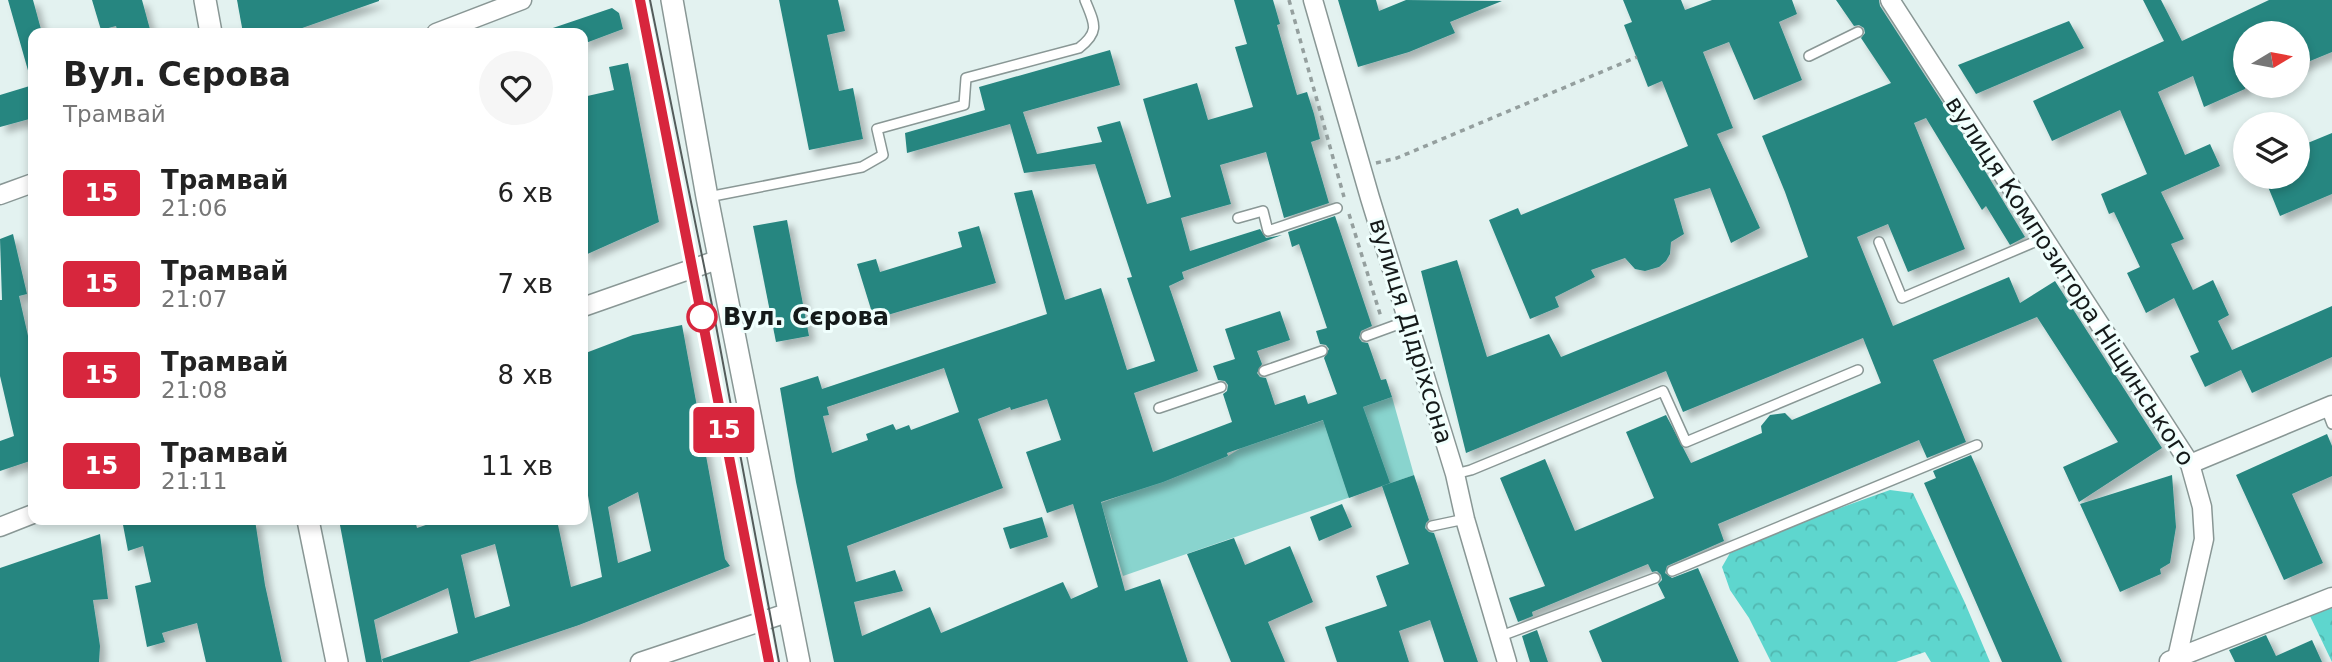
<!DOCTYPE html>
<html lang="uk">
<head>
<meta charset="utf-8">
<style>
  :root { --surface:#fff; --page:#f6f6f6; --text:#222; --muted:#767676 }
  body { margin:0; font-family:"DejaVu Sans",sans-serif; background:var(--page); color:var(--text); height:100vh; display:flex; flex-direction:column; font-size:26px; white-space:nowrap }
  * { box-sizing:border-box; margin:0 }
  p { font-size:23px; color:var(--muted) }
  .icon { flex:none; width:38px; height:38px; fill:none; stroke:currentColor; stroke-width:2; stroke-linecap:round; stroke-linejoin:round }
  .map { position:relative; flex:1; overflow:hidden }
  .sheet { position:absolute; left:28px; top:28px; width:560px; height:497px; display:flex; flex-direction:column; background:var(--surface); border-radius:14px; box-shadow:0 4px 10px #0003 }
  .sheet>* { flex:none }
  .badge { padding:0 14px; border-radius:5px; font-size:24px; line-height:46px }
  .needle { width:46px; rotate:80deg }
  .tools { position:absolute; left:2233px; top:21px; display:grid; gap:14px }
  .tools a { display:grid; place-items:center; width:77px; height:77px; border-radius:50%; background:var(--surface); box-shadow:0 4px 10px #0003; font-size:35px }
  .map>.badge { position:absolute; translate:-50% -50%; box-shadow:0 0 0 4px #fff }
  .round { display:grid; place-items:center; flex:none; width:74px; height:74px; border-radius:37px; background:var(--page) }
  .overview { display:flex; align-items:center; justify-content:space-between; height:119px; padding:0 35px }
  h1 { font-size:33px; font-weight:800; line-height:52px }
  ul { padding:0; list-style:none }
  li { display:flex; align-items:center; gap:21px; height:91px; padding:0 35px }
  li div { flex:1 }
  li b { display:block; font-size:26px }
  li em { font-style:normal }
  li .badge { min-width:77px; font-weight:700; text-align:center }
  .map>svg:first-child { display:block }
</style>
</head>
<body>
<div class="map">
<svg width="2332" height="662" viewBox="0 0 2332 662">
  <defs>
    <pattern id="forest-crowns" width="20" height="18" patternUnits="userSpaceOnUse" patternTransform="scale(1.75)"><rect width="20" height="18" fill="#5ed6ce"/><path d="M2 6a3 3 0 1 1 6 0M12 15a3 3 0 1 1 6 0" fill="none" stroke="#51b7b0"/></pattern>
    <filter id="shadow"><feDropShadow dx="6" dy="6" stdDeviation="3.5" flood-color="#0004"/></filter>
  </defs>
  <rect width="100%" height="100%" fill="#e3f2f0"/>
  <g fill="url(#forest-crowns)">
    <polygon points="1890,490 1913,493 1965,603 1990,662 1931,662 1925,652 1896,662 1771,662 1749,618 1730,590 1722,567 1730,553 1798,523"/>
    <polygon points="2332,605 2332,662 2309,614"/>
  </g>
  <polygon fill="#89d4ce" points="1392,397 1414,475 1123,576 1101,503 1228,456 1241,448"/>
  <g fill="#268680" fill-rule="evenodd" filter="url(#shadow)">
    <polygon points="8,0 33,0 42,33 33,33 33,73 29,74"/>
    <polygon points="92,0 142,0 151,33 118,33 116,26 101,30"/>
    <polygon points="237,0 379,0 379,1 288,33 243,33"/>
    <polygon points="779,0 838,0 845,31 827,35 839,91 853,88 863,139 809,150"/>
    <path d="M1234,0H1273L1280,24L1277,25L1297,95L1307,92L1314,114L1320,139L1311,142L1329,203L1284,218L1266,152L1220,165L1231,204L1181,218L1190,251L1260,229L1266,238L1282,235L1182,272L1184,279L1169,286L1198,371L1134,393L1153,452L1232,422L1223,394L1227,391L1228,385L1225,381L1218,380L1213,366L1235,359L1225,329L1280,311L1290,340L1257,351L1262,364L1257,373L1260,377L1266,378L1275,405L1305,395L1308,404L1337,394L1324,358L1329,349L1326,345L1320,344L1316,331L1327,328L1299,244L1292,247L1288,232L1335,216L1372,326L1361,331L1359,338L1362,342L1368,343L1381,380L1386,379L1392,397L1363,407L1390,483L1349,498L1323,420L1227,453L1228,456L1163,482L1101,502L1125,591L1160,579L1188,662H834L796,482L780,388L818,376L822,389L1047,314L1014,193L1032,190L1065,300L1101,288L1127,370L1155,361L1127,278L1132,277L1095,164L1024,173L1010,124L907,153L905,133L985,110L979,87L1110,50L1120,85L1023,112L1037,154L1102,142L1097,127L1120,121L1147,204L1171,197L1143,99L1197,83L1208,120L1253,107L1235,47L1247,44ZM944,368L959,412L911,430L909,425L896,430L893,424L866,434L868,440L832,453L823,416L829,415L827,407ZM1047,399L1061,440L1026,452L1047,513L1073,504L1098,587L1071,599L1063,582L941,633L930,607L862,636L854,602L903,591L895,570L856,582L847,546L1003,488L978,419L1010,407L1011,410Z"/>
    <polygon points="1338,0 1376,0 1379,11 1406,0 1502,1 1450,22 1455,33 1409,52 1358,67"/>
    <polygon points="1623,0 1681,0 1685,10 1712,0 1792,0 1797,14 1779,22 1802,80 1754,100 1729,42 1703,52 1733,128 1717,134 1760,228 1731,243 1710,188 1674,199 1684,234 1671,242 1670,254 1666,261 1659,267 1645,271 1635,269 1625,258 1591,270 1595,277 1555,297 1559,307 1530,319 1489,220 1518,208 1521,215 1688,146 1662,81 1648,87 1624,25 1632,22"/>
    <polygon points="1836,0 1879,0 1880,6 1959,128 2025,237 2010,245 1986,206 1982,210 1926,118 1914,123 1965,249 1908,272 1888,224 1857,237 1893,326 2009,277 2020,303 2055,281 2162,448 2079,502 2063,467 2118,442 2037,317 1933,360 1966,442 1927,458 1919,440 1718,524 1724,541 1667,566 1665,573 1672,578 1698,568 1739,662 1602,662 1589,631 1665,598 1658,584 1662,580 1661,575 1657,571 1652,572 1648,564 1532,612 1533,616 1518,622 1509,598 1545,586 1500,478 1545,459 1575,531 1654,498 1626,432 1666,415 1691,463 1762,433 1761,426 1770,415 1785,413 1792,420 1881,383 1863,338 1683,412 1666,371 1466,453 1421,271 1457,260 1487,357 1549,334 1561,357 1808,257 1785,192 1762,136 1891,83 1861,38 1865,33 1864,28 1859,25 1854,26"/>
    <polygon points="2143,0 2161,0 2182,41 2269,0 2332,0 2332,52 2298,66 2298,33 2245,33 2245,89 2204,107 2193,76 2158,92 2185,155 2210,144 2220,166 2161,192 2184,239 2171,244 2193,290 2213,280 2229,315 2218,321 2232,350 2332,306 2332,357 2252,393 2241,370 2205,387 2190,356 2199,352 2174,298 2146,313 2127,273 2140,267 2114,212 2109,214 2101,194 2147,174 2120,110 2052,141 2033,101 2164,41"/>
    <polygon points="612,8 619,13 623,29 583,44 583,33 545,33 544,31"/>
    <polygon points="2069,21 2084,48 1976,94 1958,65"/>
    <polygon points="628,63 659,222 583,256 583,97 614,90 609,67"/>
    <polygon points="33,85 33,118 0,127 0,95"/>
    <polygon points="2332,133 2332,194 2280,216 2264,177 2298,177 2298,147"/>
    <polygon points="787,220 809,336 776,342 753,226"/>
    <polygon points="979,226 996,283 874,319 857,264 876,259 880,272 962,247 958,232"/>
    <polygon points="13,234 27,294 19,296 33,358 33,460 0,471 0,441 14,436 0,376 0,300 2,300 0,239"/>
    <path d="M682,325L725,559L730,566L579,625L469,662H383L382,659L458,633L448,588L374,620L382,662H366L339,520H415L417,528L440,520H557L571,587L602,577L586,484L583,485V354L633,335ZM638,492L651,551L618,563L608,507ZM495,544L510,606L475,618L461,555Z"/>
    <polygon points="2327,434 2332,446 2332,476 2292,494 2323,563 2284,580 2236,475"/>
    <polygon points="1971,455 2062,662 2002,662 1924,483 1936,478 1933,471"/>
    <polygon points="1414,475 1429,520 1426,523 1425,528 1429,532 1434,533 1478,662 1444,662 1430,620 1399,631 1409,662 1337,662 1325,627 1387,606 1376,576 1409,564 1382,486"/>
    <polygon points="2172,475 2176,527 2170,563 2160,569 2161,574 2120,592 2080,504"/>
    <polygon points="1342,504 1352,527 1319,541 1310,517"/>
    <polygon points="1042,517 1048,537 1010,549 1003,528"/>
    <polygon points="137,520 255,520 265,585 282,662 206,662 197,623 162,633 165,642 147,647 135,586 151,582 143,546 128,551 123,525"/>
    <polygon points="100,534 108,599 93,600 100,646 99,662 0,662 0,568"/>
    <polygon points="1234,538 1245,565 1290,546 1313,602 1268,622 1285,662 1231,662 1187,554"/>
    <polygon points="1537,630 1548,662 1530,662 1522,636"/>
    <polygon points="2266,635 2276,656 2312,640 2322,662 2235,662 2229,650"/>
  </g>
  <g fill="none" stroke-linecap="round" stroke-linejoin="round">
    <g stroke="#899795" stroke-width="12">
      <g id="service">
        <polyline points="1809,56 1858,32"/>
        <path d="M708,197L862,167L883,155L877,129L964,105L966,78L1079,48C1101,31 1094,23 1085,0"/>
        <polyline points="1238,218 1263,211 1268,231 1337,208"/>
        <polyline points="1879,242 1902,298 2044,238"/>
        <polyline points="1366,336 1407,321"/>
        <polyline points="1264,371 1322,351"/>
        <polyline points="1159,408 1221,387"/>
        <polyline points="2326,408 2332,424"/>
        <polyline points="1455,474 1471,470 1663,391 1686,442 1858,370"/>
        <polyline points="1432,526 1465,519"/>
        <polyline points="1672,571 1977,445"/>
        <polyline points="1501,636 1655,578"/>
      </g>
    </g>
    <g stroke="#899795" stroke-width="21">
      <g id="minor">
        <polyline points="1313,0 1370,198 1455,474 1465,519 1507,662"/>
        <polyline points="1890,0 2190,464 2202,507 2204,539 2177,658"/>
        <polyline points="436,33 522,0"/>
        <polyline points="0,195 33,183"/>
        <polyline points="583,307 720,259"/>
        <polyline points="2190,464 2332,405"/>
        <polyline points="0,527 33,514"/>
        <polyline points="2169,661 2332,597"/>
        <polyline points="640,662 790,612"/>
      </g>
    </g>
    <g stroke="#899795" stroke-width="24">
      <g id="tertiary">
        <polyline points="205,0 211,33"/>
        <polyline points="672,0 707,197 799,662"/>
        <polyline points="308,520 337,662"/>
      </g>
    </g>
    <g stroke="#949f9e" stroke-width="3.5" stroke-dasharray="5 5" stroke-linecap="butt">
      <polyline points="1289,0 1344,197"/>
      <polyline points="1376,163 1397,158 1637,57"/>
      <polyline points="1349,214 1381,317"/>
    </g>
    <use href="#service" stroke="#fff" stroke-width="9"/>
    <use href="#minor" stroke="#fff" stroke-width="18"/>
    <use href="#tertiary" stroke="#fff" stroke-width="21"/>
    <g stroke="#545c5b" stroke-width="2">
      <polyline points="650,0 714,315 779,662"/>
      <polyline points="673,168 742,522"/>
    </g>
  </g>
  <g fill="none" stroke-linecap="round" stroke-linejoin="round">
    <g stroke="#fff" stroke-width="16">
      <polyline id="line" points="640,0 769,662"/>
    </g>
    <use href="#line" stroke="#d7263d" stroke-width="10"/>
  </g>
  <circle fill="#fff" stroke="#d7263d" stroke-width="3.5" cx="702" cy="317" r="14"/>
  <g text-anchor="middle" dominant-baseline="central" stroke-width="6" stroke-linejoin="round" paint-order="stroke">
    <g font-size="24" fill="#151a1a" stroke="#f0fffd">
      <text transform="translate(2070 281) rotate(57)">вулиця Композитора Ніщинського</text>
      <text transform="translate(1411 331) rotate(73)">вулиця Дідріхсона</text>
    </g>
    <g font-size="24" font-weight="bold" fill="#151a1a" stroke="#f0fffd" text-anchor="start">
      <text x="723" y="317">Вул. Сєрова</text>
    </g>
  </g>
</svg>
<div class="tools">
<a><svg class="needle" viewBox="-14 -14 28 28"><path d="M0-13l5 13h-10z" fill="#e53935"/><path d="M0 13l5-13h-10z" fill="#767676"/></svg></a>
<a><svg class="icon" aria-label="layers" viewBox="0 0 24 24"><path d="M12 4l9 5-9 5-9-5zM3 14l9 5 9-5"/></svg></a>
</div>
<b class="badge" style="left:724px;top:430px;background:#d7263d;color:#fff">15</b>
<section class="sheet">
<div class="overview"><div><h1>Вул. Сєрова</h1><p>Трамвай</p></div><a class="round"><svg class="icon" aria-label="heart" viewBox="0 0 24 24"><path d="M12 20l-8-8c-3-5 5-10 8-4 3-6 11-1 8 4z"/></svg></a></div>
<ul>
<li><span class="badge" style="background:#d7263d;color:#fff">15</span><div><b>Трамвай</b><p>21:06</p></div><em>6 хв</em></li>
<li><span class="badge" style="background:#d7263d;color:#fff">15</span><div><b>Трамвай</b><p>21:07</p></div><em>7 хв</em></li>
<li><span class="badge" style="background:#d7263d;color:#fff">15</span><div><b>Трамвай</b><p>21:08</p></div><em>8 хв</em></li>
<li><span class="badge" style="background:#d7263d;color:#fff">15</span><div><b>Трамвай</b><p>21:11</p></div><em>11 хв</em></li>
</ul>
</section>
</div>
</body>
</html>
